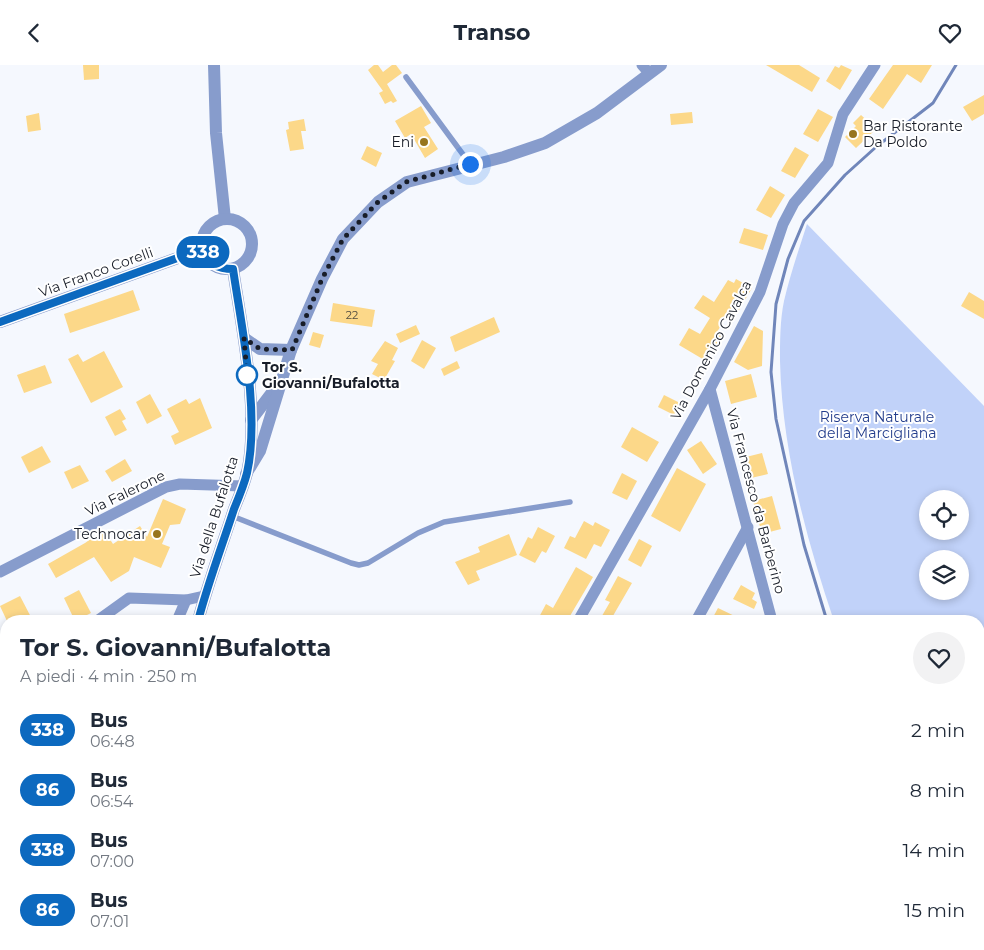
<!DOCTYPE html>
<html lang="it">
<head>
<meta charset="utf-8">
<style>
  :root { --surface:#fff; --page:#f2f2f3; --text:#1f2937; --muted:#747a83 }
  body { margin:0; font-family:Montserrat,sans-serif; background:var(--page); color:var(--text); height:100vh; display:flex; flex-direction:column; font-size:19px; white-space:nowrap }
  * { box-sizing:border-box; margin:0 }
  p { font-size:16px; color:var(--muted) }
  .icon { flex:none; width:28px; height:28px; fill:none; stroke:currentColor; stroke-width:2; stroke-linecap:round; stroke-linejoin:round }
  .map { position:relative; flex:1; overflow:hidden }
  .drawer { position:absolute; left:0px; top:550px; width:985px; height:335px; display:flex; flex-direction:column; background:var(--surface); border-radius:20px 20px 0 0; box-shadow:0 2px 8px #0003 }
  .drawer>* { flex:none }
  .badge { padding:0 10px; border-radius:16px; font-size:18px; line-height:32px }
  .fabs { position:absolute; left:919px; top:425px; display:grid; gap:10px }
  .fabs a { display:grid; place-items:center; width:50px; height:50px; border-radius:50%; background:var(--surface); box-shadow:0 2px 8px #0003; font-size:25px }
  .you { position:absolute; width:25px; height:25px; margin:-12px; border:4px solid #fff; border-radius:50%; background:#1a73e8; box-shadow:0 0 0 8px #1a73e833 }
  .map>.badge { position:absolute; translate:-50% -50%; box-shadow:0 0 0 2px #fff }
  .round { display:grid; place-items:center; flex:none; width:52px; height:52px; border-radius:26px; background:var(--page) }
  .overview { display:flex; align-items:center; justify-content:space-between; height:85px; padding:0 20px }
  h1 { font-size:24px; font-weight:700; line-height:38px }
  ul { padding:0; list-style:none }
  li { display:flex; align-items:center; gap:15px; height:60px; padding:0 20px }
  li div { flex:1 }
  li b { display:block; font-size:19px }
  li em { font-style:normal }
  li .badge { min-width:55px; font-weight:700; text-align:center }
  header { display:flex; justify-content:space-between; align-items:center; height:65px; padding:0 20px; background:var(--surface); font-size:22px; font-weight:700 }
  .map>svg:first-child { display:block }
</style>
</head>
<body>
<header><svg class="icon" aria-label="back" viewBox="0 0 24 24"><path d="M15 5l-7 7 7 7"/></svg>Transo<svg class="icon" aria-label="heart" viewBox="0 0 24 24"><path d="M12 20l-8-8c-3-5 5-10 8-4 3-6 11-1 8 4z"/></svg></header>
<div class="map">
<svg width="984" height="885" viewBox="0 0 984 885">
  <rect width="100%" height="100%" fill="#f5f8fe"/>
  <path fill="#c1d2f9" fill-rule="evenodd" d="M807,159L984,341V885H922L921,879H979V556H834C806,473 782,385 780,296C780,277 780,255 784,236C790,210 799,184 807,159ZM928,434H960V466H928ZM928,494H960V526H928Z"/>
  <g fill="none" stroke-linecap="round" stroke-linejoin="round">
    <g stroke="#7086ba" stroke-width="3">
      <polyline points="827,556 804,480 776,354 771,307 776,239 788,194 804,156 845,110 876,82 933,38 956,0"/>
      <polyline points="914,879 915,885"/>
    </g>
  </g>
  <g fill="#fcd889">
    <polygon points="83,0 99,0 99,14 84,15"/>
    <polygon points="374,0 378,0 383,7 392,0 396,0 402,8 387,19 397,36 393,38 391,36 385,39 379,28 383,26 368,5"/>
    <polygon points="766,0 799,0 820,13 812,27"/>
    <polygon points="841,0 852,5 840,25 826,16 835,1 839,3"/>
    <polygon points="893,0 932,0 921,18 907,9 883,44 869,34"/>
    <polygon points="984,30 984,49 972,56 963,42"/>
    <polygon points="421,41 431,58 424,62 438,84 425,93 411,69 405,73 395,56"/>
    <polygon points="818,44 833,52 818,77 803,69"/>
    <polygon points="692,47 693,58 671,60 670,49"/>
    <polygon points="39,48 41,65 28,67 26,51"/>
    <polygon points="861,50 876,64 856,83 845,72 856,61 853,58"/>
    <polygon points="304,54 306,66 301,66 304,84 290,86 286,65 289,64 288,57"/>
    <polygon points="367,81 382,88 376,102 361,94"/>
    <polygon points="795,82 809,90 795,113 781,106"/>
    <polygon points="770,121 785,130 771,153 756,145"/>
    <polygon points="744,163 768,170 763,185 739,178"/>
    <polygon points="736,214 752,223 739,245 733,241 717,267 722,270 706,296 679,280 689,263 700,269 710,253 694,243 703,230 714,237 728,215 734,218"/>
    <polygon points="133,225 140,245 70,268 64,249"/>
    <polygon points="969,227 984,236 984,254 961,241"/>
    <polygon points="333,238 375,245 372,262 330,256"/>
    <polygon points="494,252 500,267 455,287 450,272"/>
    <polygon points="416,260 420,269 400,278 396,269"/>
    <polygon points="754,261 763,266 762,301 748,305 734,297"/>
    <polygon points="313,267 324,270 320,283 309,280"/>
    <polygon points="422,275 436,283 424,304 411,296"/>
    <polygon points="385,276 398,283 392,295 395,296 384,315 372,309 378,299 371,296"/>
    <polygon points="104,286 123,322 91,338 68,294 78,289 83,297"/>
    <polygon points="457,296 460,303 444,311 441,304"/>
    <polygon points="45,300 52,318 24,328 17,310"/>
    <polygon points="751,309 757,332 731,339 725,316"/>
    <polygon points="150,329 162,351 147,359 136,337"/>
    <polygon points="664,330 680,338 674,350 658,342"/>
    <polygon points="200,333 212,363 175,380 171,371 179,367 167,344 186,334 189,339"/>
    <polygon points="120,344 126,354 122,356 127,365 115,371 105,352"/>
    <polygon points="632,362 659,377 647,397 621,382"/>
    <polygon points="701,376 717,399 703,409 687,385"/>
    <polygon points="42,381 51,397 29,408 21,392"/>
    <polygon points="762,388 768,409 751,413 746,392"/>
    <polygon points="125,394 132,406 112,417 105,406"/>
    <polygon points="80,400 89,416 72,424 64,407"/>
    <polygon points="677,403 706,419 680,467 651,451"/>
    <polygon points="622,408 637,416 627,435 612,428"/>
    <polygon points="772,431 781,464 762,469 753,436"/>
    <polygon points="163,434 186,444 180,459 170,460 162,479 170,482 161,503 134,492 129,506 111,517 94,492 56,513 48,499 85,478 104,465 113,479 140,461 147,472"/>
    <polygon points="584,456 593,461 595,457 610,465 601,482 594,479 586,494 564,483 570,471 575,473"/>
    <polygon points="538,462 555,471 546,488 542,486 535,498 519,490 528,472 532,474"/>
    <polygon points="509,469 517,490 476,506 480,515 468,520 455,497 480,487 478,482"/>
    <polygon points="639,474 652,481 641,502 628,495"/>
    <polygon points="576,502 593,512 567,556 537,556 546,539 553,543"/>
    <polygon points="618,511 632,518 610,556 599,556 610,537 605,535"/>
    <polygon points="741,520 755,528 752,534 757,537 754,544 733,534"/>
    <polygon points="79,525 91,548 75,556 64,533"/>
    <polygon points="20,531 33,556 7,556 0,541"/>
    <polygon points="718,543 745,556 711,556"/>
  </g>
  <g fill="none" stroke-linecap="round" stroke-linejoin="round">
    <g stroke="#879ccc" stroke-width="5.5">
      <polyline points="406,12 470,99"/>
      <polyline points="232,451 351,498 359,500 368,498 418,468 444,457 570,437"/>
    </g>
    <g stroke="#879ccc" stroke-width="11">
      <polyline points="642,0 649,8"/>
      <polyline points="710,324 772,556"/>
      <polyline points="0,507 166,422 180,419 243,421"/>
      <polyline points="97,556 129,533 186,535 204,531"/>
      <polyline points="177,556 186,535"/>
      <polyline points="578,556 710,324 760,227 783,159 794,138 828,98 843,49 875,0"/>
      <polyline points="696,556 748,462"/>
      <polyline points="392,879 402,885"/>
      <polyline points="663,879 674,885"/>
      <polyline points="858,879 859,885"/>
      <polyline points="27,885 31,879"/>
      <polyline points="88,885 89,879"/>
      <polyline points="742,885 745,879"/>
    </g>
    <g stroke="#879ccc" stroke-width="12">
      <polyline points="214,0 216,68 225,154"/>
      <circle cx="227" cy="179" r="25"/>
      <polyline points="0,257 183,191 203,187"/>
      <polyline points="244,273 260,284 291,285"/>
      <polyline points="251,355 277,321"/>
      <polyline points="246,409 260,386 291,285 322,214 343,174 378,137 407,117 504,92 545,78 597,48 661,0"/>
      <path d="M198,556C208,518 222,481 234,444C239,432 244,420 247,408C260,348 242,265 233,204"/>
      <polyline points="114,885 115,879"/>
    </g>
    <g stroke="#12298d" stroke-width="15">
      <polyline points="0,662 6,666"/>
      <polyline points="0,688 6,692"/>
      <polyline points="0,705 6,708"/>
      <polyline points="317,879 327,885"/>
      <polyline points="359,879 370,885"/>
    </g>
  </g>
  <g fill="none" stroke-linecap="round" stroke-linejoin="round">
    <g stroke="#fff" stroke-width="11">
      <path id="line" d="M0,257L183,191L203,187C208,200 220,204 233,204C242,265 260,348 247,408C244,420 239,432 234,444C222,481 208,518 198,556"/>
    </g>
    <use href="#line" stroke="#0c69bf" stroke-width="8"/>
    <polyline stroke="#181d28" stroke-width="5" stroke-dasharray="0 9" points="247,310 244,273 260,284 292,285 322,214 343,174 378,137 406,117 470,99"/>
  </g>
  <g fill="#97741d" stroke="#fff" stroke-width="2">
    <circle cx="853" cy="69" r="5"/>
    <circle cx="424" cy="77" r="5"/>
    <circle cx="157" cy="469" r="5"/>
  </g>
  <circle fill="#fff" stroke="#0c69bf" stroke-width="2.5" cx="247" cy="310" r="10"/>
  <g text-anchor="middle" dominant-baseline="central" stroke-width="4" stroke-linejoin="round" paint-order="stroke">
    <g font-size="11" fill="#514c40">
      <text x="352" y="250">22</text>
    </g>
    <g font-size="14" fill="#181d28" stroke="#fff" text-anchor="end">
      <text x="863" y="61" text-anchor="start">Bar Ristorante<tspan x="863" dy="16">Da Poldo</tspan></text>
      <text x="414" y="77">Eni</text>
      <text x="147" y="469">Technocar</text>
    </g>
    <g font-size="14" fill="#181d28" stroke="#fff">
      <text transform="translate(96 207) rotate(-20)">Via Franco Corelli</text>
      <text transform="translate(711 285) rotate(-62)">Via Domenico Cavalca</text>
      <text transform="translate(125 428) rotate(-26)">Via Falerone</text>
      <text transform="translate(756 436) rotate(75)">Via Francesco da Barberino</text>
      <text transform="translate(214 452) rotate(-72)">Via della Bufalotta</text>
    </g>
    <g font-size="14" font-weight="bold" fill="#181d28" stroke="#fff" text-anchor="start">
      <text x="262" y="302">Tor S.<tspan x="262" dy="16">Giovanni/Bufalotta</tspan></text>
    </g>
    <g font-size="14" fill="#233d8c" stroke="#fff">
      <text x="877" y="352">Riserva Naturale<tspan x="877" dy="16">della Marcigliana</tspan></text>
    </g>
  </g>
</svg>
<div class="fabs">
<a><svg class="icon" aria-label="locate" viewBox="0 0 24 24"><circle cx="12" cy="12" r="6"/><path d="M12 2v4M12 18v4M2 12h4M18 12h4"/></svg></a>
<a><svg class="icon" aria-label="layers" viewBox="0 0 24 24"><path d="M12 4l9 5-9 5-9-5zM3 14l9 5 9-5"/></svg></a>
</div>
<div class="you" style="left:470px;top:99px"></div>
<b class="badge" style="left:203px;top:187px;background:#0c69bf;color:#fff">338</b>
<section class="drawer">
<div class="overview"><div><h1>Tor S. Giovanni/Bufalotta</h1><p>A piedi · 4 min · 250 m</p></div><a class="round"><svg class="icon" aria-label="heart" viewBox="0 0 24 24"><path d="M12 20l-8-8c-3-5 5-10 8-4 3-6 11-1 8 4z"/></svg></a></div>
<ul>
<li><span class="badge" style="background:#0c69bf;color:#fff">338</span><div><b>Bus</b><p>06:48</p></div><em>2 min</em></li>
<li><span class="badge" style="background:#0c69bf;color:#fff">86</span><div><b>Bus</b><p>06:54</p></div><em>8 min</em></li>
<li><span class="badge" style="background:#0c69bf;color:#fff">338</span><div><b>Bus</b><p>07:00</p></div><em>14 min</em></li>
<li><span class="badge" style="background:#0c69bf;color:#fff">86</span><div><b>Bus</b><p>07:01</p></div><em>15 min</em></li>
</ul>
</section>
</div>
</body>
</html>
